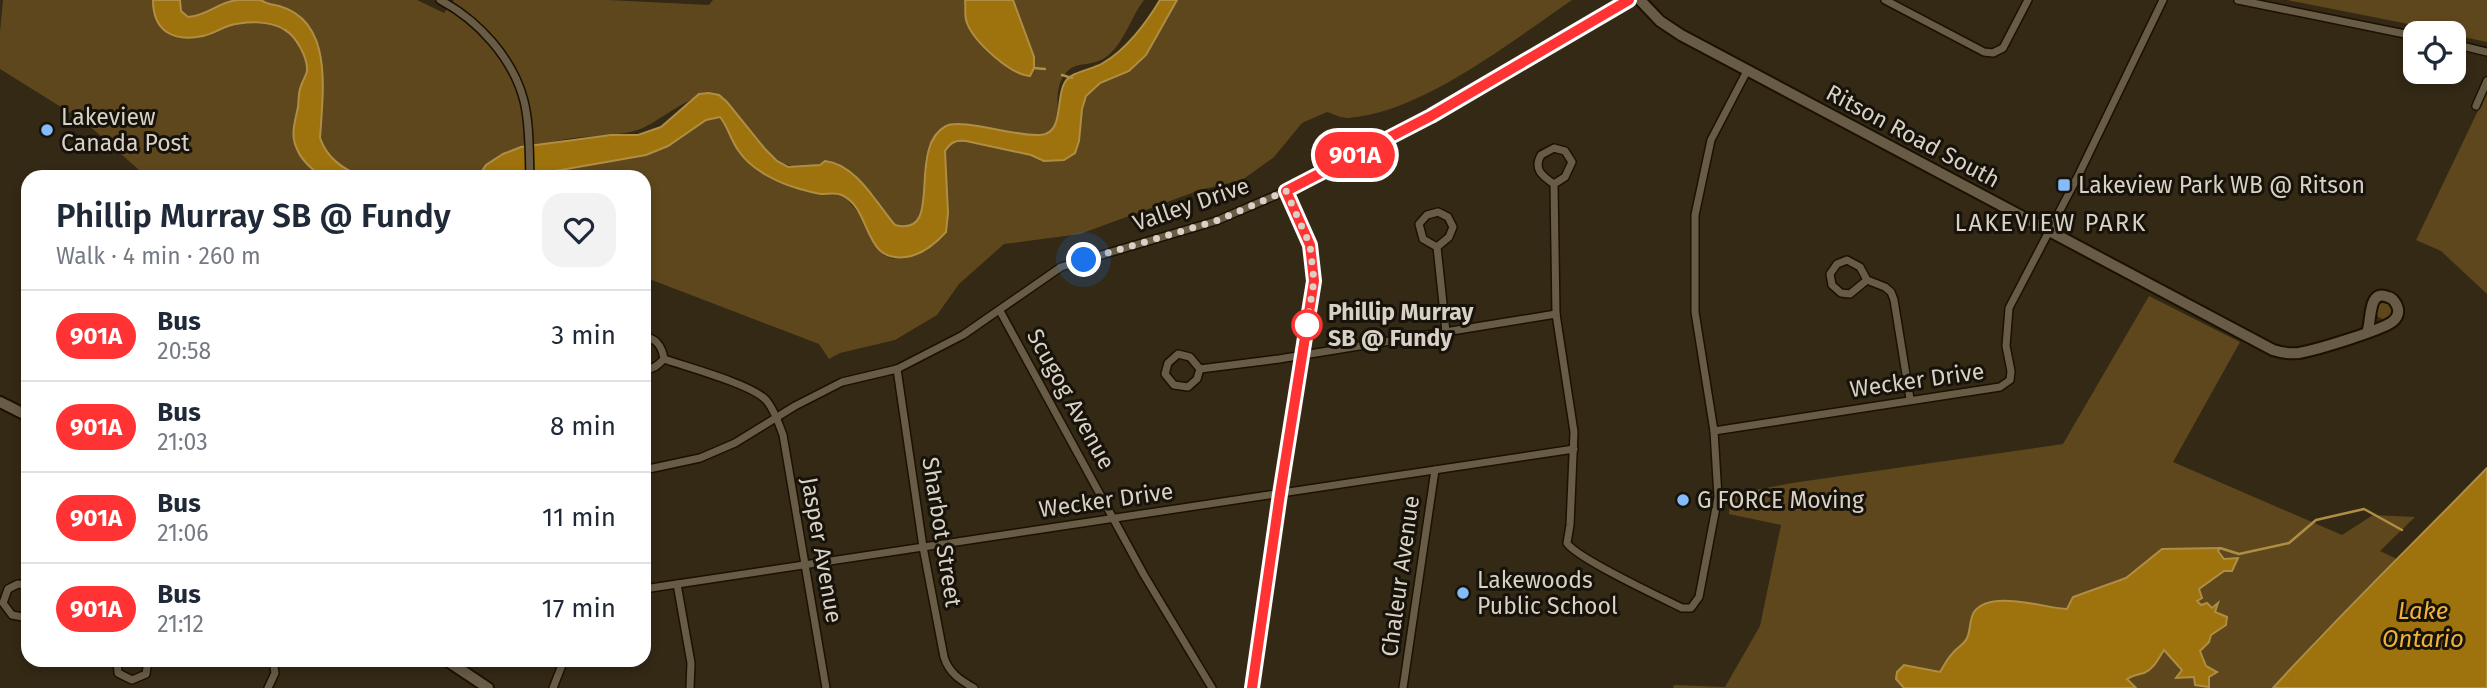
<!DOCTYPE html>
<html lang="en">
<head>
<meta charset="utf-8">
<style>
  :root { --surface:#fff; --page:#f2f2f3; --text:#1f2937; --muted:#747a83; --line:#e0e1e3 }
  body { margin:0; font-family:"Fira Sans",sans-serif; background:var(--page); color:var(--text); height:100vh; display:flex; flex-direction:column; font-size:26px; white-space:nowrap }
  * { box-sizing:border-box; margin:0 }
  p { font-size:23px; color:var(--muted) }
  .icon { flex:none; width:38px; height:38px; fill:none; stroke:currentColor; stroke-width:2; stroke-linecap:round; stroke-linejoin:round }
  .map { position:relative; flex:1; overflow:hidden }
  .side { position:absolute; left:21px; top:170px; width:630px; height:497px; display:flex; flex-direction:column; background:var(--surface); border-radius:21px; box-shadow:0 4px 10px #0003 }
  .side>* { flex:none }
  .badge { padding:0 14px; border-radius:23px; font-size:24px; line-height:46px }
  .buttons { position:absolute; left:2403px; top:21px; display:grid; gap:14px }
  .buttons a { display:grid; place-items:center; width:63px; height:63px; border-radius:14px; background:var(--surface); box-shadow:0 4px 10px #0003; font-size:35px }
  .you { position:absolute; width:35px; height:35px; margin:-18px; border:5px solid #fff; border-radius:50%; background:#1a73e8; box-shadow:0 0 0 10px #1a73e833 }
  .map>.badge { position:absolute; translate:-50% -50%; box-shadow:0 0 0 4px #fff }
  .round { display:grid; place-items:center; flex:none; width:74px; height:74px; border-radius:21px; background:var(--page) }
  .headline { display:flex; align-items:center; justify-content:space-between; height:119px; padding:0 35px }
  h1 { font-size:33px; font-weight:600; line-height:52px }
  ul { padding:0; list-style:none }
  li { display:flex; align-items:center; gap:21px; height:91px; padding:0 35px; border-top:2px solid var(--line) }
  li div { flex:1 }
  li b { display:block; font-size:26px }
  li em { font-style:normal }
  li .badge { min-width:77px; font-weight:700; text-align:center }
  .map>svg:first-child { display:block }
</style>
</head>
<body>
<div class="map">
<svg width="2487" height="688" viewBox="0 0 2487 688">
  <rect width="100%" height="100%" fill="#342915"/>
  <g fill="#5e471d">
    <path d="M3,0H417L444,13L454,0H608L709,5L713,0H1144C1130,18 1122,50 1101,60C1091,65 1078,63 1070,69C1056,80 1057,98 1058,113C1058,122 1054,132 1045,135C1029,140 974,127 955,123C948,129 935,136 930,144C916,167 940,236 895,225L874,195L825,161C818,167 810,167 800,167C770,167 751,132 734,110C730,105 725,98 719,95C700,87 662,119 643,128C619,139 561,133 543,147C535,153 529,164 522,172L555,171L668,146L706,120L720,117L760,172L818,194L834,193L843,195L861,216L875,245L883,255L894,259L913,256L929,247L946,232L948,213L945,151C951,142 955,140 966,141L1031,155L1044,161L1079,141L1082,109L1086,96L1100,83L1114,78L1146,55L1177,0H1572C1512,41 1421,113 1348,118C1341,118 1333,114 1327,112L1302,123L1274,157L1242,180L1200,190L1080,234L1004,244L959,284L937,315L895,340L840,353L829,359L819,344L644,277V177H147L85,122L0,69V32Z"/>
    <polygon points="2287,0 2487,0 2487,42 2454,35 2454,33"/>
    <polygon points="2487,92 2487,294 2441,251 2416,240"/>
    <polygon points="2149,296 2240,342 2173,462 2342,535 2373,515 2415,517 2380,551 2399,560 2320,636 2273,688 1673,688 1674,685 1725,687 1760,626 1781,525 1729,514 1731,495 1792,483 2063,444"/>
    <circle cx="2384" cy="311" r="8"/>
  </g>
  <g fill="#9e720c" stroke="#af8e44" stroke-width="2">
    <path d="M153,0H180L181,11L188,17C207,16 220,1 238,0C244,0 254,0 260,0C263,1 266,3 270,4C335,14 323,89 320,138C327,158 342,168 361,177H322C312,169 302,161 297,149C290,135 295,122 298,107C299,100 298,93 301,86C302,82 306,76 307,71C308,58 296,36 285,30C270,20 245,21 228,26C220,29 212,34 203,36C174,42 153,32 153,0Z"/>
    <path d="M965,0H1013L1034,57V68L1030,76C1011,75 974,42 967,23C964,16 966,8 965,0Z"/>
    <path d="M1160,0H1177L1146,55L1129,71L1100,83L1086,96L1082,109L1079,141L1075,153L1064,160L1044,161L1031,155L966,141C955,140 951,142 945,151L948,213L946,232C936,243 921,255 906,257C862,263 873,210 842,195C835,192 828,194 821,194C814,193 807,191 800,189C778,183 751,170 738,150C731,140 728,127 720,117L706,120L668,146L646,155L555,171L522,172L516,177H478L486,165L503,154L521,147L611,135H638L661,127L699,94L709,93L719,95L727,102L765,149L777,161L788,167L820,165L825,161C856,164 877,204 895,225C946,238 905,148 946,126C960,118 1018,137 1040,135C1065,134 1055,97 1065,82C1072,71 1092,70 1103,63C1126,50 1147,22 1160,0Z"/>
    <path d="M2487,468V688H2273C2342,612 2416,541 2487,468Z"/>
    <path d="M2220,548L2218,551L2224,559L2238,558L2232,571H2224L2199,589L2202,598L2197,601L2201,605L2207,603L2212,608L2218,603L2215,612L2227,617L2226,625L2211,635L2209,642L2200,651L2206,666L2217,672L2209,677V687L2195,685L2194,677L2176,678L2182,670L2164,650C2158,659 2154,669 2144,673C2137,675 2133,675 2127,679L2136,688H1904L1896,679L1897,672L1904,665L1940,672C1944,666 1947,659 1952,654C1956,648 1964,645 1967,638C1971,630 1969,620 1974,612C1990,589 2044,608 2067,609L2073,597L2126,578L2162,549Z"/>
  </g>
  <g fill="none" stroke-linecap="round" stroke-linejoin="round">
    <g stroke="#af8e44" stroke-width="2.5">
      <polyline points="1034,68 1045,69"/>
      <polyline points="1062,75 1072,78"/>
      <polyline points="2220,548 2239,554 2289,543 2316,520 2364,509 2402,530"/>
    </g>
    <g stroke="#1b1101" stroke-width="10">
      <g id="street">
        <path d="M440,0C478,20 513,58 524,101C530,125 529,152 530,177"/>
        <polyline points="1885,0 1984,52 1993,53 2003,48 2028,0"/>
        <polyline points="2238,0 2415,36"/>
        <polyline points="2454,44 2487,52"/>
        <polyline points="2476,106 2487,81"/>
        <path d="M1554,184C1542,176 1533,169 1541,155L1554,148L1565,151L1572,162L1565,177L1554,184L1556,314L1574,432L1570,525L1567,543C1576,558 1662,598 1682,608H1691L1699,597L1718,497L1714,431L1695,312V215L1711,140L1747,71"/>
        <polyline points="1437,247 1423,239 1419,224 1427,215 1438,212 1448,217 1453,227 1449,237 1437,247 1446,332"/>
        <polyline points="1867,280 1850,294 1841,293 1832,285 1830,274 1837,264 1847,260 1860,267 1867,280 1885,287 1891,292 1894,300 1910,399"/>
        <polyline points="1000,311 1144,575 1212,688"/>
        <path d="M644,337C657,338 662,347 664,359"/>
        <path d="M664,359C687,367 751,384 766,400C774,409 779,424 783,435L826,688"/>
        <path d="M644,369C653,370 658,365 664,359"/>
        <path d="M897,369L923,547L944,657C949,673 960,680 974,688"/>
        <polyline points="1200,369 1197,379 1188,387 1174,385 1165,374 1168,363 1178,354 1190,357 1200,369 1279,359 1556,314"/>
        <polyline points="1714,431 2000,387 2010,380 2011,371 2006,346 2009,308 2079,174 2163,0"/>
        <polyline points="644,470 700,458 735,443 795,406 842,382 897,369 963,335 1061,267 1216,221 1286,191"/>
        <polyline points="677,584 691,663 690,688"/>
        <polyline points="28,585 18,584 8,589 3,603 12,615 23,617 28,614"/>
        <polyline points="644,589 1574,449"/>
        <polyline points="117,660 118,673 132,680 146,674 148,660"/>
        <polyline points="268,688 275,673 273,660"/>
        <polyline points="553,688 564,660"/>
        <polyline points="1403,688 1435,470"/>
      </g>
    </g>
    <g stroke="#1b1101" stroke-width="14">
      <g id="secondary">
        <path d="M1640,0L1660,21L1681,35L2273,350C2282,353 2290,354 2299,353C2316,350 2379,331 2392,322C2396,319 2399,315 2398,309C2397,304 2393,298 2388,297C2367,288 2372,323 2367,332"/>
        <polyline points="0,402 28,416"/>
        <polyline points="446,660 488,688"/>
        <polyline points="1252,688 1280,494 1314,281 1310,245 1286,191 1431,116 1629,0"/>
      </g>
    </g>
    <use href="#street" stroke="#695c47" stroke-width="7"/>
    <use href="#secondary" stroke="#695c47" stroke-width="10"/>
  </g>
  <g fill="none" stroke-linecap="round" stroke-linejoin="round">
    <g stroke="#fff" stroke-width="16">
      <polyline id="line" points="1252,688 1280,494 1314,281 1310,245 1286,191 1431,116 1629,0"/>
    </g>
    <use href="#line" stroke="#f33" stroke-width="10"/>
    <polyline stroke="#d8d1c5" stroke-width="7" stroke-dasharray="0 12.6" points="1084,260 1216,221 1286,191 1310,245 1314,281 1306,330 1307,325"/>
  </g>
  <g fill="#84bcfb" stroke="#17120a" stroke-width="2.5">
    <circle cx="47" cy="130" r="7"/>
    <rect x="2057" y="178" width="14" height="14" rx="3.5"/>
    <circle cx="1683" cy="500" r="7"/>
    <circle cx="1463" cy="593" r="7"/>
  </g>
  <circle fill="#fff" stroke="#f33" stroke-width="3.5" cx="1307" cy="325" r="14"/>
  <g text-anchor="middle" dominant-baseline="central" stroke-width="6" stroke-linejoin="round" paint-order="stroke">
    <g font-size="23" fill="#d8d1c5" stroke="#17120a" text-anchor="start">
      <text x="61" y="117">Lakeview<tspan x="61" dy="26">Canada Post</tspan></text>
      <text x="2078" y="185">Lakeview Park WB @ Ritson</text>
      <text x="1697" y="500">G FORCE Moving</text>
      <text x="1477" y="580">Lakewoods<tspan x="1477" dy="26">Public School</tspan></text>
    </g>
    <g font-size="23" fill="#d8d1c5" stroke="#17120a">
      <text transform="translate(1913 136) rotate(28)">Ritson Road South</text>
      <text transform="translate(1191 204) rotate(-19)">Valley Drive</text>
      <text transform="translate(1917 380) rotate(-8)">Wecker Drive</text>
      <text transform="translate(1071 399) rotate(61)">Scugog Avenue</text>
      <text transform="translate(1106 500) rotate(-8)">Wecker Drive</text>
      <text transform="translate(942 532) rotate(81)">Sharbot Street</text>
      <text transform="translate(822 550) rotate(80)">Jasper Avenue</text>
      <text transform="translate(1400 576) rotate(-82)">Chaleur Avenue</text>
    </g>
    <g font-size="23" font-weight="bold" fill="#d8d1c5" stroke="#17120a" text-anchor="start">
      <text x="1328" y="312">Phillip Murray<tspan x="1328" dy="26">SB @ Fundy</tspan></text>
    </g>
    <g font-size="24" letter-spacing="2" fill="#d8d1c5" stroke="#17120a">
      <text x="2051" y="223">LAKEVIEW PARK</text>
    </g>
    <g font-size="24" font-style="italic" fill="#efb33b" stroke="#17120a">
      <text x="2423" y="611">Lake<tspan x="2423" dy="28">Ontario</tspan></text>
    </g>
  </g>
</svg>
<div class="buttons">
<a><svg class="icon" aria-label="locate" viewBox="0 0 24 24"><circle cx="12" cy="12" r="6"/><path d="M12 2v4M12 18v4M2 12h4M18 12h4"/></svg></a>
</div>
<div class="you" style="left:1084px;top:260px"></div>
<b class="badge" style="left:1355px;top:155px;background:#f33;color:#fff">901A</b>
<section class="side">
<div class="headline"><div><h1>Phillip Murray SB @ Fundy</h1><p>Walk · 4 min · 260 m</p></div><a class="round"><svg class="icon" aria-label="heart" viewBox="0 0 24 24"><path d="M12 20l-8-8c-3-5 5-10 8-4 3-6 11-1 8 4z"/></svg></a></div>
<ul>
<li><span class="badge" style="background:#f33;color:#fff">901A</span><div><b>Bus</b><p>20:58</p></div><em>3 min</em></li>
<li><span class="badge" style="background:#f33;color:#fff">901A</span><div><b>Bus</b><p>21:03</p></div><em>8 min</em></li>
<li><span class="badge" style="background:#f33;color:#fff">901A</span><div><b>Bus</b><p>21:06</p></div><em>11 min</em></li>
<li><span class="badge" style="background:#f33;color:#fff">901A</span><div><b>Bus</b><p>21:12</p></div><em>17 min</em></li>
</ul>
</section>
</div>
</body>
</html>
